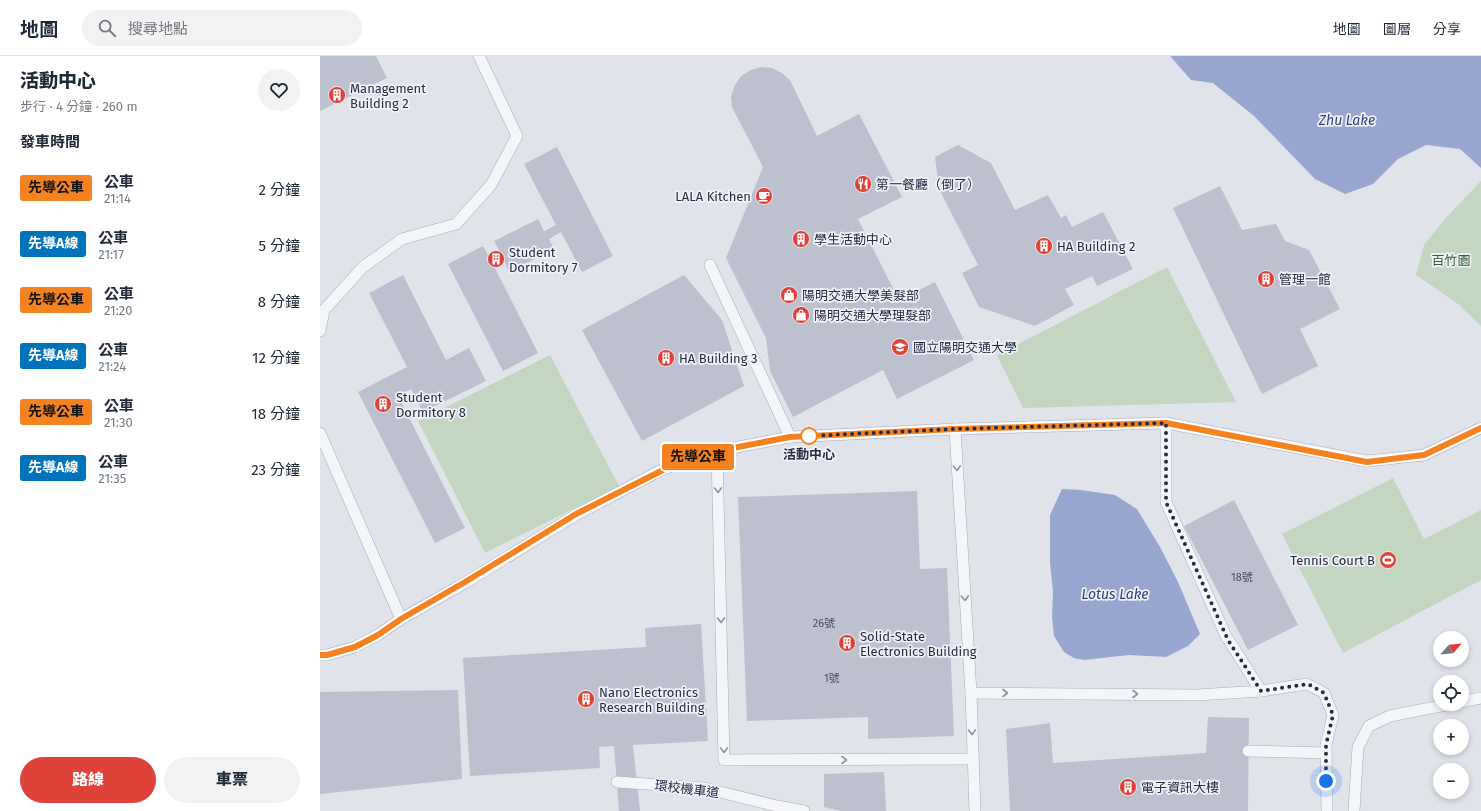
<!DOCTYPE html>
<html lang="zh-TW">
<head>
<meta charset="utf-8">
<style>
  :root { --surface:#fff; --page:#f2f2f3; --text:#1f2937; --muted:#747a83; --line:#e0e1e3; --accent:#de4238 }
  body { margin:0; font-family:"Fira Sans","Noto Sans TC",sans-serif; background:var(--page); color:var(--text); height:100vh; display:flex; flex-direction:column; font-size:15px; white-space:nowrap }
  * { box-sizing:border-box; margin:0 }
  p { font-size:13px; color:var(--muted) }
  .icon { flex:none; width:22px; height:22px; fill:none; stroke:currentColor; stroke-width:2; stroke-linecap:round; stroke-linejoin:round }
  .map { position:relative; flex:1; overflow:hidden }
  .details { display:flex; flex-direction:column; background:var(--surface); width:320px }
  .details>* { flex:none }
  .badge { padding:0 8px; border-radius:3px; font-size:14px; line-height:26px }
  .needle { width:26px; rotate:63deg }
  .fabs { position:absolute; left:1113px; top:575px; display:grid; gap:8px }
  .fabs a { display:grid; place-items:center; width:36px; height:36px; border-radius:50%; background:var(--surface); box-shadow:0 2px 6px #0003; font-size:20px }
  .you { position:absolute; width:20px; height:20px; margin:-10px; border:3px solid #fff; border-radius:50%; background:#1a73e8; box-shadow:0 0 0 6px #1a73e833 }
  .map>.badge { position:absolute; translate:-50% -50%; box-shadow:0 0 0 2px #fff }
  h2 { padding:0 20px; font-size:15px; line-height:36px }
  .round { display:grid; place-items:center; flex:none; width:42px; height:42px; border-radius:21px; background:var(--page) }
  .summary { display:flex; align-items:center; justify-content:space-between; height:68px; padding:0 20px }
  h1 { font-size:19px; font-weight:800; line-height:30px }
  .primary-button { display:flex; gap:8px; margin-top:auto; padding:8px 20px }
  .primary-button a { flex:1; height:46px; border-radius:24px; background:var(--accent); color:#fff; font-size:16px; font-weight:800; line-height:46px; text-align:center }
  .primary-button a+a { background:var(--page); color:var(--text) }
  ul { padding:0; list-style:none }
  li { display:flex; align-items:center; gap:12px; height:56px; padding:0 20px }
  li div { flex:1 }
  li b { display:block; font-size:15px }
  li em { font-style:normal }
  li .badge { min-width:44px; font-weight:700; text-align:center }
  header { display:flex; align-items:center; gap:24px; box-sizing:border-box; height:56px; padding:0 20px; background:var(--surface); border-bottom:1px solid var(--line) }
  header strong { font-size:19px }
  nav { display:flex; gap:22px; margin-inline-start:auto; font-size:14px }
  .search { width:280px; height:36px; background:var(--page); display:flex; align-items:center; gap:10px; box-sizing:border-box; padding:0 14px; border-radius:22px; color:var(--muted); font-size:15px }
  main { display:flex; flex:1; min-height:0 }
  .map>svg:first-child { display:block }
</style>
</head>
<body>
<header>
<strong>地圖</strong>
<div class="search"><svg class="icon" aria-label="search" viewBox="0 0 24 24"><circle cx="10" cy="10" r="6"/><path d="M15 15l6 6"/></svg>搜尋地點</div>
<nav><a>地圖</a><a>圖層</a><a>分享</a></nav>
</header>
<main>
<section class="details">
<div class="summary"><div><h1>活動中心</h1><p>步行 · 4 分鐘 · 260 m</p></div><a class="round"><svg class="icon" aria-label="heart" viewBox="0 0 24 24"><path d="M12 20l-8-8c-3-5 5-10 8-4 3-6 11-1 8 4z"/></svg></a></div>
<h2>發車時間</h2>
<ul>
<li><span class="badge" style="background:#f58220;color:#111">先導公車</span><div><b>公車</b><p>21:14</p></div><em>2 分鐘</em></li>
<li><span class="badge" style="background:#0072bc;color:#fff">先導A線</span><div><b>公車</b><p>21:17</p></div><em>5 分鐘</em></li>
<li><span class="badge" style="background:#f58220;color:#111">先導公車</span><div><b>公車</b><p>21:20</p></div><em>8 分鐘</em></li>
<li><span class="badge" style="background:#0072bc;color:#fff">先導A線</span><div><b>公車</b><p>21:24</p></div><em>12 分鐘</em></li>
<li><span class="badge" style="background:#f58220;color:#111">先導公車</span><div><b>公車</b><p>21:30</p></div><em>18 分鐘</em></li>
<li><span class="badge" style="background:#0072bc;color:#fff">先導A線</span><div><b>公車</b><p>21:35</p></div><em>23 分鐘</em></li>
</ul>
<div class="primary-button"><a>路線</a><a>車票</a></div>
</section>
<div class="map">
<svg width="1161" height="755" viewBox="0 0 1161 755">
  <rect width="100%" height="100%" fill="#e1e3eb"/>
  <g fill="#c2d6c1">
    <polygon points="1161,125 1161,270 1138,248 1096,219 1104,189 1124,164"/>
    <polygon points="847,211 916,346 703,352 677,299"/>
    <polygon points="230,299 299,430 165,497 98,365"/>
    <polygon points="1073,422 1104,483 1161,454 1161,524 1023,597 962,478"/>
  </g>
  <g fill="#98a7cf">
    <polygon points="850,0 1161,0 1161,112 1140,93 1106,89 1078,103 1053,128 1025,138 995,123 934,60 893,27 871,24"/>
    <polygon points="742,433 761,434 795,439 817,453 840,491 858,526 880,578 868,590 846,601 809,599 764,604 754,602 744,596 734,580 732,561 733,536 730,507 730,459"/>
  </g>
  <g fill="#bdc0cf">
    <polygon points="0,0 56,0 67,22 0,55"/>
    <polygon points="441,11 452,12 462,17 470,24 497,80 539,58 582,141 538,163 579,244 615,226 654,304 577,343 563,314 473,361 450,315 446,282 406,202 443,111 412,51 411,40 415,29 421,20 431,14"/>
    <polygon points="638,89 671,107 695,154 728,139 741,162 746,159 752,171 783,156 813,213 777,230 772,220 745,233 754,249 715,270 659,251 642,217 658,209 619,133 615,101"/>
    <polygon points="237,91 293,200 262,216 241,176 229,183 234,193 189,216 184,205 174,210 218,297 183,315 128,208 163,190 169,201 180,196 174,185 218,163 224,175 236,169 204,108"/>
    <polygon points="900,130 922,174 956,168 965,185 989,194 1020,253 980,273 998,310 942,338 853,152"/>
    <polygon points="83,219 126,304 149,292 166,325 103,356 91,333 78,340 145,472 115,487 38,336 87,311 49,237"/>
    <polygon points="364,219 402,264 424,330 322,385 262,274"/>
    <polygon points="597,435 600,513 627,512 634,680 548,683 548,661 427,665 418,441"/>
    <polygon points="914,444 978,569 928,594 864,470"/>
    <polygon points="381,568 388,685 313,689 320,755 299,755 294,690 279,691 280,712 150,720 143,602 326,591 325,572"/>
    <polygon points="138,634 142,723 0,738 0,636"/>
    <polygon points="888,661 929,662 928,755 690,755 686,673 730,667 733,707 886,697"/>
    <polygon points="564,716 566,755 521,755 504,751 504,718"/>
  </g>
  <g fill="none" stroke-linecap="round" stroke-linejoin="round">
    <g stroke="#a9acb9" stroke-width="12">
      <g id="lane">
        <polyline points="390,209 470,381"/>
        <polyline points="0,275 4,254 43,211 82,183 136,168 171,129 197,80 159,0"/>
        <polyline points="635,373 651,637 877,639 941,635 906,580 846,446 846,367"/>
        <polyline points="0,377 81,563"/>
        <polyline points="397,395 404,704 653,703"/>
        <polyline points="0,599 7,599 35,591 58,579 81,563 145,527 256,459 343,413 397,395 470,381 635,373 846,367 1047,405 1104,399 1161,372"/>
        <polyline points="941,635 987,628 1004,637 1013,659 1006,689 1007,755"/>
        <polyline points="651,637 655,755"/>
        <polyline points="1142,646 1161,642"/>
        <polyline points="928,695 1006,697"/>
        <polyline points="297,726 384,732 457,750 484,755"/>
        <polyline points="1034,755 1038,691 1049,670 1070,660 1131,648"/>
      </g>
    </g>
    <use href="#lane" stroke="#f4f5f9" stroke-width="11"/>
  </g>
  <defs><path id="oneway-chevron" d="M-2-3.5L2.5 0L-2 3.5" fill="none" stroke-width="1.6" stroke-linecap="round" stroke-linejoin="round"/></defs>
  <g stroke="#8e909f">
    <use href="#oneway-chevron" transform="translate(637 412) rotate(87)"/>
    <use href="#oneway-chevron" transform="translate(398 434) rotate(89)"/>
    <use href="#oneway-chevron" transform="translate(645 542) rotate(87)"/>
    <use href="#oneway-chevron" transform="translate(401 564) rotate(89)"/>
    <use href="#oneway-chevron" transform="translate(685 637)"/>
    <use href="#oneway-chevron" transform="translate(815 638)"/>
    <use href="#oneway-chevron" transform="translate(652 676) rotate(88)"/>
    <use href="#oneway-chevron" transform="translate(404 694) rotate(89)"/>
    <use href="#oneway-chevron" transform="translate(524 704)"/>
  </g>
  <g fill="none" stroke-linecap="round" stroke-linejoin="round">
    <g stroke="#fff" stroke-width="9">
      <polyline id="line" points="0,599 7,599 35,591 58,579 81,563 145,526 256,458 343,414 397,395 470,381 635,373 846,367 1047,406 1104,399 1161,372"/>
    </g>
    <use href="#line" stroke="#f58220" stroke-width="6"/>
    <polyline stroke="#272c45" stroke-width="4" stroke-dasharray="0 7.2" points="489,380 635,373 846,367 846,446 908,584 941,635 988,628 1004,637 1013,659 1006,689 1006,725"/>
  </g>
  <defs>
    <g id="building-disc" transform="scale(0.9)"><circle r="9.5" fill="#de4238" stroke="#f1f2f8"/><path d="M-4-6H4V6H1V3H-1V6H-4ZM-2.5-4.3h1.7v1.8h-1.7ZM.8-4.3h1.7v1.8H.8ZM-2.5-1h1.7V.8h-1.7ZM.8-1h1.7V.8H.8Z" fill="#fff"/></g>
    <g id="restaurant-disc" transform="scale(0.9)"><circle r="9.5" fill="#de4238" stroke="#f1f2f8"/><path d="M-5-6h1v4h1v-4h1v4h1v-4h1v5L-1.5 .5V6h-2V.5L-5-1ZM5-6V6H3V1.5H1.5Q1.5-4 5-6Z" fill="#fff"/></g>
    <g id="cafe-disc" transform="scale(0.9)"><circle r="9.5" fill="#de4238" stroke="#f1f2f8"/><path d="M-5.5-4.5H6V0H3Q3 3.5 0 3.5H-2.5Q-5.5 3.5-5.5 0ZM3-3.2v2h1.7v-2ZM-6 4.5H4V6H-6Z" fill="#fff"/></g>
    <g id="shop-disc" transform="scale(0.9)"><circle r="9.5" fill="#de4238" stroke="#f1f2f8"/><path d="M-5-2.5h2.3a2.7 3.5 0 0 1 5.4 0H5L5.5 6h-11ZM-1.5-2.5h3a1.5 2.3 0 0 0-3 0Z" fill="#fff"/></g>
    <g id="university-disc" transform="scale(0.9)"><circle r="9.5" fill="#de4238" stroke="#f1f2f8"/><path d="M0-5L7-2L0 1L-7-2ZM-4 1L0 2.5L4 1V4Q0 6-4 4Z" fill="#fff"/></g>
    <g id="stadium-disc" transform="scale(0.9)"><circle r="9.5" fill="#de4238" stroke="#f1f2f8"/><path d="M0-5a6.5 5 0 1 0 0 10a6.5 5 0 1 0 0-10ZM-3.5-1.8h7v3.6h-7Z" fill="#fff"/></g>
  </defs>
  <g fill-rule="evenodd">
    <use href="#building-disc" x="17" y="39"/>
    <use href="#restaurant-disc" x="543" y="128"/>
    <use href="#cafe-disc" x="444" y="140"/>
    <use href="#building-disc" x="481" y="183"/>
    <use href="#building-disc" x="724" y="190"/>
    <use href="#building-disc" x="176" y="203"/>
    <use href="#building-disc" x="946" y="223"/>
    <use href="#shop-disc" x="469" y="239"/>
    <use href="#shop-disc" x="481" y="259"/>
    <use href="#university-disc" x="580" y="291"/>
    <use href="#building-disc" x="346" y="302"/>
    <use href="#building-disc" x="63" y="348"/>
    <use href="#stadium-disc" x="1068" y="504"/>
    <use href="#building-disc" x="527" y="587"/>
    <use href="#building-disc" x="266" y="643"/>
    <use href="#building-disc" x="808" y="731"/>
  </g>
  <circle fill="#fff" stroke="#f58220" stroke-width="2" cx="489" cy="380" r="8"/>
  <g text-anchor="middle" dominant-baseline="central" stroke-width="3.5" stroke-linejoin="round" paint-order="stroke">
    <g font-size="11" fill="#4c5168">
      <text x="922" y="521">18號</text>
      <text x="504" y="567">26號</text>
      <text x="512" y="622">1號</text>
    </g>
    <g font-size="13" fill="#272c45" stroke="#f1f2f8" text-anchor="start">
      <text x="30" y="32">Management<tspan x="30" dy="15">Building 2</tspan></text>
      <text x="556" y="128">第一餐廳（倒了）</text>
      <text x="431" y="140" text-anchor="end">LALA Kitchen</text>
      <text x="494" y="183">學生活動中心</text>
      <text x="737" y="190">HA Building 2</text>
      <text x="189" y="196">Student<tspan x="189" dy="15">Dormitory 7</tspan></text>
      <text x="959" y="223">管理一館</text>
      <text x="482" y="239">陽明交通大學美髮部</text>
      <text x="494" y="259">陽明交通大學理髮部</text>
      <text x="593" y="291">國立陽明交通大學</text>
      <text x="359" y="302">HA Building 3</text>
      <text x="76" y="341">Student<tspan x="76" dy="15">Dormitory 8</tspan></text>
      <text x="1055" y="504" text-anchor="end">Tennis Court B</text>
      <text x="540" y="580">Solid-State<tspan x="540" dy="15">Electronics Building</tspan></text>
      <text x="279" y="636">Nano Electronics<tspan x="279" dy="15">Research Building</tspan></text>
      <text x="821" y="731">電子資訊大樓</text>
    </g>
    <g font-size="13" fill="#336234" stroke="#f1f2f8">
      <text x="1131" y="204">百竹園</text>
    </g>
    <g font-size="13" font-weight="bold" fill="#272c45" stroke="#f1f2f8">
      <text x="489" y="398">活動中心</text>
    </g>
    <g font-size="13" fill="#272c45" stroke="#f1f2f8">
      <text transform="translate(367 733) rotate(7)">環校機車道</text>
    </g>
    <g font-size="14" font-style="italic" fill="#2c407e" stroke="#f1f2f8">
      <text x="1027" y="64">Zhu Lake</text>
      <text x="795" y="538">Lotus Lake</text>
    </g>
  </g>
</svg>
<div class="fabs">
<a><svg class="needle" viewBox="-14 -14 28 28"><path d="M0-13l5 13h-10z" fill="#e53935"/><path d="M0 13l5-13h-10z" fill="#747a83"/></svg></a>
<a><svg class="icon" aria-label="locate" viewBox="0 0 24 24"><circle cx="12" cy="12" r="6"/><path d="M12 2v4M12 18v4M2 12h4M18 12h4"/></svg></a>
<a>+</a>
<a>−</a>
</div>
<div class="you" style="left:1006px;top:725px"></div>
<b class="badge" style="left:378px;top:401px;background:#f58220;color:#111">先導公車</b>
</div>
</main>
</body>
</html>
